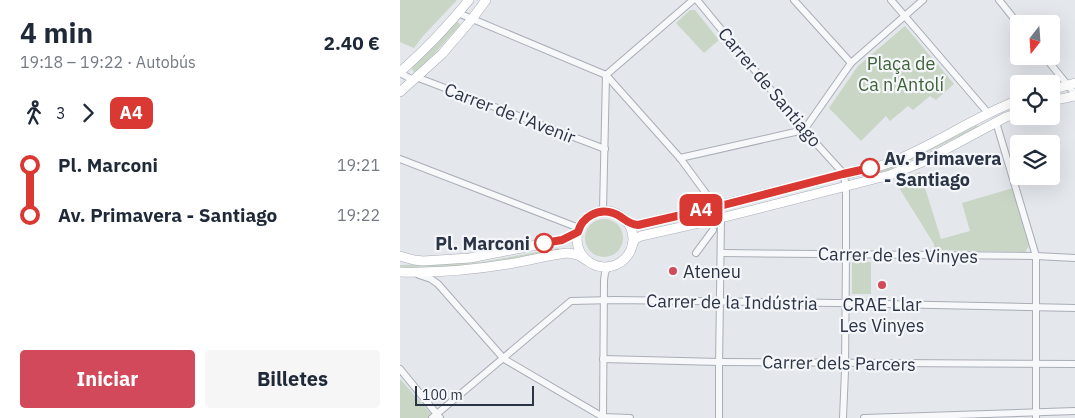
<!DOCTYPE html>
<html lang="es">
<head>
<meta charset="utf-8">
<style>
  :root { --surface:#fff; --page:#f6f6f7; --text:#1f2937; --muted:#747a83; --accent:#d1495b }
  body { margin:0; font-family:"IBM Plex Sans",sans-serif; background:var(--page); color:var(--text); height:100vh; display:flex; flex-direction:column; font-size:19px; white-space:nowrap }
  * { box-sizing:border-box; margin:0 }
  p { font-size:16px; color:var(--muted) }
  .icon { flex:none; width:28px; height:28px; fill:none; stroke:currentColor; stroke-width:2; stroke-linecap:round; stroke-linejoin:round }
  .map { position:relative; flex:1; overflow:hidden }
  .drawer { display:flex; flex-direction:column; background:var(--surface); width:400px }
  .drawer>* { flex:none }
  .badge { padding:0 10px; border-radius:8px; font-size:18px; line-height:32px }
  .needle { width:32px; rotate:197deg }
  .controls { position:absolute; left:610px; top:15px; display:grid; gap:10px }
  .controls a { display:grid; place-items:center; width:50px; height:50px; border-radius:5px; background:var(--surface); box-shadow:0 5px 20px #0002; font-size:25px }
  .scale { position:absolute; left:15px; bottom:12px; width:119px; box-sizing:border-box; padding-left:5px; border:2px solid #2b3445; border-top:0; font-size:14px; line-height:18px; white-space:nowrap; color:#2b3445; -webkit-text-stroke:4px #f4f6f9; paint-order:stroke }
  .map>.badge { position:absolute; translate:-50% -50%; box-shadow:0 0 0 2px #fff }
  .legs { display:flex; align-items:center; gap:8px; height:55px; padding:0 20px; font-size:16px }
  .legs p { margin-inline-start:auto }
  .overview { display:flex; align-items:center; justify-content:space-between; height:85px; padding:0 20px }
  h1 { font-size:28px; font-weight:800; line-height:38px }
  .button { display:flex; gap:10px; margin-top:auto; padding:10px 20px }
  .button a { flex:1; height:58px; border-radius:5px; background:var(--accent); color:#fff; font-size:20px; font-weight:800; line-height:58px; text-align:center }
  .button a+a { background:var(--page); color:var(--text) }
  ul { padding:0 20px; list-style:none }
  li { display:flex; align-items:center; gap:18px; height:50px; font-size:19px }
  li i { display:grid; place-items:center; width:8px; height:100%; margin:0 6px; background:currentColor }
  li i::after { content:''; width:12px; height:12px; margin:-6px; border:4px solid; border-radius:50%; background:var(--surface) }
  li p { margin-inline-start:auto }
  li:first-child i { background:linear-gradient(#0000 50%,currentColor 0) }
  li:last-child i { background:linear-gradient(currentColor 50%,#0000 0) }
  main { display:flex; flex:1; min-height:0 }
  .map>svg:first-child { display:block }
</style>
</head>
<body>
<main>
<section class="drawer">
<div class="overview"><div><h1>4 min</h1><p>19:18 – 19:22 · Autobús</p></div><b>2.40 €</b></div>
<div class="legs"><svg class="icon" aria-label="walk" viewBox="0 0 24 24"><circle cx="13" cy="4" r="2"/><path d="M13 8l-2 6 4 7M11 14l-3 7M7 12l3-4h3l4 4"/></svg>3<svg class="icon" aria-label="forward" viewBox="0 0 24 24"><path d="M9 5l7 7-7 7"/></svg><b class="badge" style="background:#da3832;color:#fff">A4</b></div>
<ul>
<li><i style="color:#da3832"></i><b>Pl. Marconi</b><p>19:21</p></li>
<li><i style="color:#da3832"></i><b>Av. Primavera - Santiago</b><p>19:22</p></li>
</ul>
<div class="button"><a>Iniciar</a><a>Billetes</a></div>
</section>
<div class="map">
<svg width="675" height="418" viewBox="0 0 675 418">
  <rect width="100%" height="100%" fill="#e4e7ec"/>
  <g fill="#c9d6c5">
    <polygon points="0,0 57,0 23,36 14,48 0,42"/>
    <polygon points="290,10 295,10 319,40 304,53 276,23"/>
    <polygon points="57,22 59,23 60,25 34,54 16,72 14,72 12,69 12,67"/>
    <polygon points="505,26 554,84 536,100 530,96 513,110 508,106 490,121 486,116 461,141 429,108 458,66"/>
    <path d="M577,125L578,127L489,171L464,178L463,175C502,167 542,143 577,125Z"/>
    <polygon points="520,172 541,239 570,231 562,203 613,188 629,246 625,252 534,250 534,244 496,183"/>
    <circle cx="204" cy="238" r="19"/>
    <polygon points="159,248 160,250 142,255 67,267 0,269 0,265 82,262"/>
    <rect x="452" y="262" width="19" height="32"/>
    <polygon points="0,379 33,416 32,418 0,418"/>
  </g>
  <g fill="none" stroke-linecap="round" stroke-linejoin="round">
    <g stroke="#a9aeb7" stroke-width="8">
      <g id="street">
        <polyline points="297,0 404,130 443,173 446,186 446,255 445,371 443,418"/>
        <polyline points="394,0 451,63"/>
        <polyline points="491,0 588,113"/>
        <polyline points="599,0 619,25"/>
        <polyline points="58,13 206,75 280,158 316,207 321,218 319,369 319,418"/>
        <polyline points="644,56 675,94"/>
        <polyline points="0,73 13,80"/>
        <polyline points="16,77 205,149"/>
        <polyline points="596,122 636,256 636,418"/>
        <polyline points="280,158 404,130 451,63 523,0"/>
        <polyline points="0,159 179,228"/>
        <polyline points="203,211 206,75 293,0"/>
        <polyline points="296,253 313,230"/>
        <polyline points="321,253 636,256 675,258"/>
        <polyline points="19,275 31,279 38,284 104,359 203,417 230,418"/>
        <polyline points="203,359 319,362 675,364"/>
        <polyline points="0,369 40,418"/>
        <polyline points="32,418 171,301 215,300 437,303 675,308"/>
        <polyline points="203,418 204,280 205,273 208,266"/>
        <polyline points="464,418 675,411"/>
      </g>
    </g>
    <g stroke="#a9aeb7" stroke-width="10">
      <g id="secondary">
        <path d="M0,72C25,50 48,26 69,0"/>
        <polyline points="651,90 675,83"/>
        <polyline points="0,92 42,54 72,19 86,0"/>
        <polyline points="651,101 675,96"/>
        <circle cx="205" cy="239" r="28"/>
        <path d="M226,221L230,224L238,225C299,211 359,195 419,180C441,174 467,171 489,163C534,146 573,117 619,100"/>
        <polyline points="232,245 235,239 241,236 321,218 490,175 522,162 606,117 619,113"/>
        <polyline points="0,256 14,260 23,261 70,258 162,240 178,232"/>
        <path d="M0,272C36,273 72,270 108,264C128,261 148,255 168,253L178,255L186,260"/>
      </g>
    </g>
    <use href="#street" stroke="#f7f8fa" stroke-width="6"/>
    <use href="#secondary" stroke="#fff" stroke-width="9"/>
  </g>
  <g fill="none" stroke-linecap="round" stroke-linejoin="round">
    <g stroke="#fff" stroke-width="11">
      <path id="line-1" d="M144,243L162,240L178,232C182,217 198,208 213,213C223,216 226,224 238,225L316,207L443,174L470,168"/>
    </g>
    <use href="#line-1" stroke="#da3832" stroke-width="8"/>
  </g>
  <g fill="#fff" stroke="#da3832" stroke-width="2.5">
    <circle cx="470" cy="168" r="9"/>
    <circle cx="144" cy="243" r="9"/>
  </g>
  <g fill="#d1495b" stroke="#f4f6f9" stroke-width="2">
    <circle cx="273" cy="271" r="5"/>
    <circle cx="482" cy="285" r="5"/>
  </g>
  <g text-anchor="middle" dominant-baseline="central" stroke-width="4.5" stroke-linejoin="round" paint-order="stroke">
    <g font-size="18" fill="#3f6138" stroke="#f4f6f9">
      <text x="501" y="63">Plaça de<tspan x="501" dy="21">Ca n'Antolí</tspan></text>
    </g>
    <g font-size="18" fill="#2b3445" stroke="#f4f6f9">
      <text transform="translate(370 87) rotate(50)">Carrer de Santiago</text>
      <text transform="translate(110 113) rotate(21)">Carrer de l'Avenir</text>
      <text transform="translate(498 255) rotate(1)">Carrer de les Vinyes</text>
      <text transform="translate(332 302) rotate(1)">Carrer de la Indústria</text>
      <text transform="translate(439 363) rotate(1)">Carrer dels Parcers</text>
    </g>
    <g font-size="18" font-weight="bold" fill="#2b3445" stroke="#f4f6f9" text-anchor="start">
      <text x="484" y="158">Av. Primavera<tspan x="484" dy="21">- Santiago</tspan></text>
      <text x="130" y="243" text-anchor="end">Pl. Marconi</text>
    </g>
    <g font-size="18" fill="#2b3445" stroke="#f4f6f9" text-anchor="start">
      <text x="283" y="271">Ateneu</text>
      <text x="482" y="304" text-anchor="middle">CRAE Llar<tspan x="482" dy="21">Les Vinyes</tspan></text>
    </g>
  </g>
</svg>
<div class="controls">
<a><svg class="needle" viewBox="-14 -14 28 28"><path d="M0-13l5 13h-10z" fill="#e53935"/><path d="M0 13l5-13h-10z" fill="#747a83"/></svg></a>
<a><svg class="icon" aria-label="locate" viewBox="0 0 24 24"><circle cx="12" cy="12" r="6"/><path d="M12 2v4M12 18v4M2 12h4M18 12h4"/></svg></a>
<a><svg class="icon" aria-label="layers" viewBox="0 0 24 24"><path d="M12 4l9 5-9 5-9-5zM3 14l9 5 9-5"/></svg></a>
</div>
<div class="scale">100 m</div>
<b class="badge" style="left:301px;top:210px;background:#da3832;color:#fff">A4</b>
</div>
</main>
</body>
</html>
